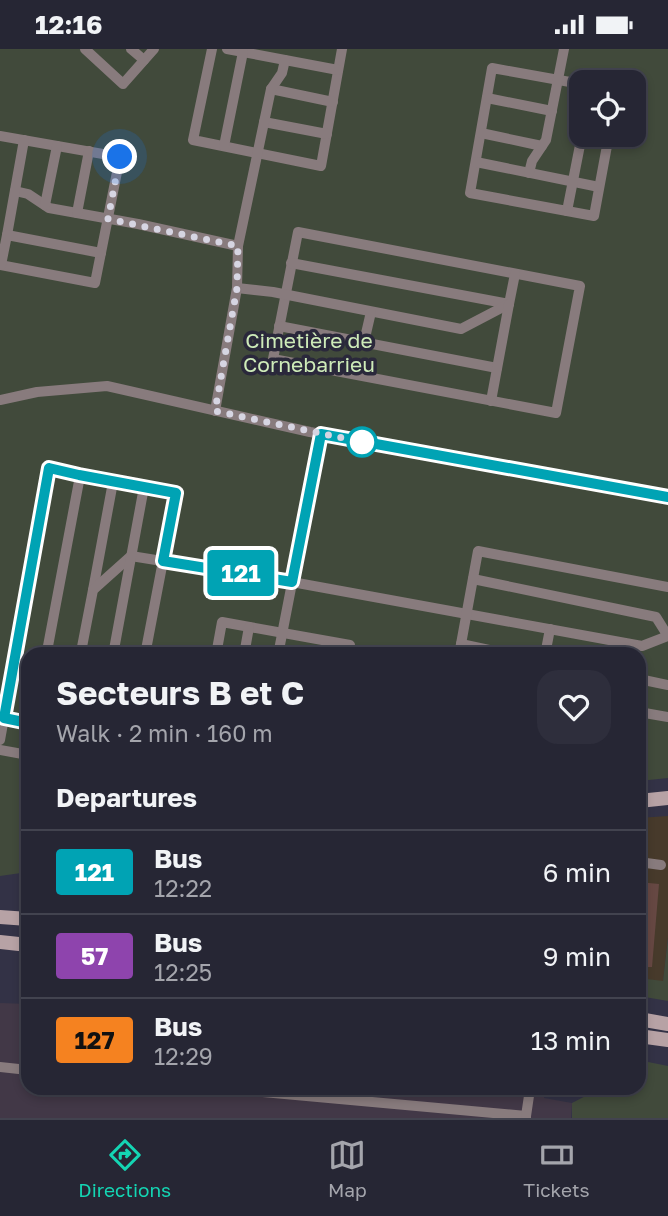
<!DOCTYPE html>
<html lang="en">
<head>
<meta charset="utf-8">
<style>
  :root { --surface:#262634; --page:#2e2e3c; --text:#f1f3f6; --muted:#a4a5ac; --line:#42434f; --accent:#14d5b3 }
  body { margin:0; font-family:"Golos Text",sans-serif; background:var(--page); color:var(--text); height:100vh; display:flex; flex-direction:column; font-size:26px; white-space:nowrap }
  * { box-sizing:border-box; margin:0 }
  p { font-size:23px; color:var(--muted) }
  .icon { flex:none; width:38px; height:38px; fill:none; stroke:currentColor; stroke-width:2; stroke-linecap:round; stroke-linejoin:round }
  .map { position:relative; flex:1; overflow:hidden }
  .sheet { position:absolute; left:21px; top:598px; width:625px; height:448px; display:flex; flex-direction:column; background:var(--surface); border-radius:21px; box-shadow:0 4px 10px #0003,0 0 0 2px var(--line) }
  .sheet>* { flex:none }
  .badge { padding:0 14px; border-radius:5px; font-size:24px; line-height:46px }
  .buttons { position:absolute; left:569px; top:21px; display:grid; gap:14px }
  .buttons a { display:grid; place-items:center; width:77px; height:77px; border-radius:14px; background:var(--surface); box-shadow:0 4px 10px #0003,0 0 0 2px var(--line); font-size:35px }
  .you { position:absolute; width:35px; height:35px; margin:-18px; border:5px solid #fff; border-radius:50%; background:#1a73e8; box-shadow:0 0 0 10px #1a73e833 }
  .map>.badge { position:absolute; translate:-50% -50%; box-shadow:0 0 0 4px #fff }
  h2 { padding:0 35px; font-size:26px; line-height:63px }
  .round { display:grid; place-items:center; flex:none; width:74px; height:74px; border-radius:21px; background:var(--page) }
  .headline { display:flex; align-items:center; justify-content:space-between; height:119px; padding:0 35px }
  h1 { font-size:33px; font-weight:700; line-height:52px }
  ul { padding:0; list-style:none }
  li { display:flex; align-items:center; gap:21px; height:84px; padding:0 35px; border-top:2px solid var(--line) }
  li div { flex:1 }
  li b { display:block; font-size:26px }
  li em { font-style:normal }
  li .badge { min-width:77px; font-weight:700; text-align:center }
  .status { display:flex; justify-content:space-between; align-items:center; height:49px; padding:0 35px; background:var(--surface); direction:ltr }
  .status svg { height:19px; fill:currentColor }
  .menu { display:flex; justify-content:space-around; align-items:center; height:98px; border-top:2px solid var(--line); background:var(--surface); font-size:19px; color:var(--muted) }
  .menu a { display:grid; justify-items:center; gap:4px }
  .menu .current { color:var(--accent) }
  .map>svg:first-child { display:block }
</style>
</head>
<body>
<div class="status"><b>12:16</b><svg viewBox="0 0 49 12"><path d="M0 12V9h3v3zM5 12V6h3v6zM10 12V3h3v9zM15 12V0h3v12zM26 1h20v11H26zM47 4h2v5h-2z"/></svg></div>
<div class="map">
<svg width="668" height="1069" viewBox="0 0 668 1069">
  <rect width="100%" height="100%" fill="#333246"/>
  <polygon fill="#473a2b" points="668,767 668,889 663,933 639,929 639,769"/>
  <polygon fill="#423847" points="0,954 28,955 28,1040 544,1040 544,1049 572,1054 571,1069 0,1069"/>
  <g fill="#414a3b" fill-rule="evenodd">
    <path d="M0,0H668V729L639,732V606H28V823L0,827ZM581,33H634V86H581Z"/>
    <polygon points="668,889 668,952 639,947 639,929 663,932"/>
    <polygon points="648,1013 668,1017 668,1069 572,1069 572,1054 599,1040 639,1040 639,1018"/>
  </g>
  <polygon fill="#664843" points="639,833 659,835 652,918 639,918"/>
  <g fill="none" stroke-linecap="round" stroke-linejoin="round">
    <g stroke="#887b7d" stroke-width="10">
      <polyline points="85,0 123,35 154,0"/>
      <polyline points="131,0 144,11"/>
      <polyline points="212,0 193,91 321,117 342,0"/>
      <polyline points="227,0 338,21"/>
      <polyline points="581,35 492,19 470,144 594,167 609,86"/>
      <polyline points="271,40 333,53"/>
      <polyline points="487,49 552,62"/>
      <polyline points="264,73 327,85"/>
      <polyline points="481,84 542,97"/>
      <polyline points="0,87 120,108 95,234 0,216"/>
      <polyline points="224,97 243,3"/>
      <polyline points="476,113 599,138"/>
      <polyline points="529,124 532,112 546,91 564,0"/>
      <polyline points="15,142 28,145 49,159 138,175 238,197"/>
      <polyline points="45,156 57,97"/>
      <polyline points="567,162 582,86"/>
      <polyline points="77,164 89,102"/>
      <polygon points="298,183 580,237 556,364 273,310"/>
      <polyline points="7,186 24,91"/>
      <polyline points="291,214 509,255 515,225"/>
      <polyline points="1,216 7,186 101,204"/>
      <polyline points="237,239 273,243 461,280 509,255"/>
      <polyline points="279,277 497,319"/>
      <polyline points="364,293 371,263"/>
      <polyline points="0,351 37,343 107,337 310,383 668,448"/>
      <polyline points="491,352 509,255"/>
      <polyline points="215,362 237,239 238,197 271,40 282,24 285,11"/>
      <polyline points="93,541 113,433"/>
      <polyline points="461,595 513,606"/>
      <polyline points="51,606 48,597 80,427 176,444 145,606"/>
      <polyline points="79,606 81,603 93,541 131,507 292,533 642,597 668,587 656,568 473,530"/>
      <polyline points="113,606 144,438"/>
      <polyline points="216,606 222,573 350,596 348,606"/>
      <polyline points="244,606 249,578"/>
      <polyline points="278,606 321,385"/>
      <polyline points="459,606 478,502 668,538"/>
      <polyline points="545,606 550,580"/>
      <polyline points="639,630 668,636"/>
      <polyline points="639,663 668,668"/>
      <polyline points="4,669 28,674"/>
      <polyline points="0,691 49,419 80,427"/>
      <polyline points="0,701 28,706"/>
      <polyline points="639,813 661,816"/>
      <polyline points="0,1018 28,1021"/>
      <polyline points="230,1040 526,1067 526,1069"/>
      <polyline points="526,1067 530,1040"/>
    </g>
    <g stroke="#b7a2a5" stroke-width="14">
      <polyline points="639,752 668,749"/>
      <polyline points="0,868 28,870"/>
      <polyline points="0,893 28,896"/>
      <polyline points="639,970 668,975"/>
      <polyline points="639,987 668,991"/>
    </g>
  </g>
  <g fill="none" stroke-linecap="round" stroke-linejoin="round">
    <g stroke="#fff" stroke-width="16">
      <polyline id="line" points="28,674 4,669 49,419 79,426 176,444 163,512 292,533 321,385 668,448"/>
    </g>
    <use href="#line" stroke="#00a3b4" stroke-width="10"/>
    <polyline stroke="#d6d5e2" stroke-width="7" stroke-dasharray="0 12.6" points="120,108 108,170 238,197 237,239 215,362 362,393"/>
  </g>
  <circle fill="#fff" stroke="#00a3b4" stroke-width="3.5" cx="362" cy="393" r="14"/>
  <g text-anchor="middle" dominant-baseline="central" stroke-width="7" stroke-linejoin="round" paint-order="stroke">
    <g font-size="21" fill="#ceebb9" stroke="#2a283b">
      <text x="309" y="291">Cimetière de<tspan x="309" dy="24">Cornebarrieu</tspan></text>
    </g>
  </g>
</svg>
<div class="buttons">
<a><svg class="icon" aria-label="locate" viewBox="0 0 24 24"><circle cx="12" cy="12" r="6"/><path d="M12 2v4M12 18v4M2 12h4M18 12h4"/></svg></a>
</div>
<div class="you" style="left:120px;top:108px"></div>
<b class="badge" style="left:241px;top:524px;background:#00a3b4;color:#fff">121</b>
<section class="sheet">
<div class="headline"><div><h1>Secteurs B et C</h1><p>Walk · 2 min · 160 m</p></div><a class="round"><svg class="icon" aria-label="heart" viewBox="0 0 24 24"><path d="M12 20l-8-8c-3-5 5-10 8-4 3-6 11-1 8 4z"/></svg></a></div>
<h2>Departures</h2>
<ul>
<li><span class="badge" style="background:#00a3b4;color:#fff">121</span><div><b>Bus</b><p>12:22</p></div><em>6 min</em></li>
<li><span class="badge" style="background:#8e44ad;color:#fff">57</span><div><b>Bus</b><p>12:25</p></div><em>9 min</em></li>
<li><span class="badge" style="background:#f58220;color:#111">127</span><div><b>Bus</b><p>12:29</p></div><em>13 min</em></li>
</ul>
</section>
</div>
<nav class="menu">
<a class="current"><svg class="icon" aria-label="directions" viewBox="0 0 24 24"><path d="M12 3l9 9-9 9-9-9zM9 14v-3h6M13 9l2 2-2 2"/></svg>Directions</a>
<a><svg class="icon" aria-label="map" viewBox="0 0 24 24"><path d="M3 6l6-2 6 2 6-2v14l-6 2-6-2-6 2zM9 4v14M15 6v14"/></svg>Map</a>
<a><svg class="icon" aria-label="tickets" viewBox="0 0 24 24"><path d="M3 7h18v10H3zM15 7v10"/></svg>Tickets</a>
</nav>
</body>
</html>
